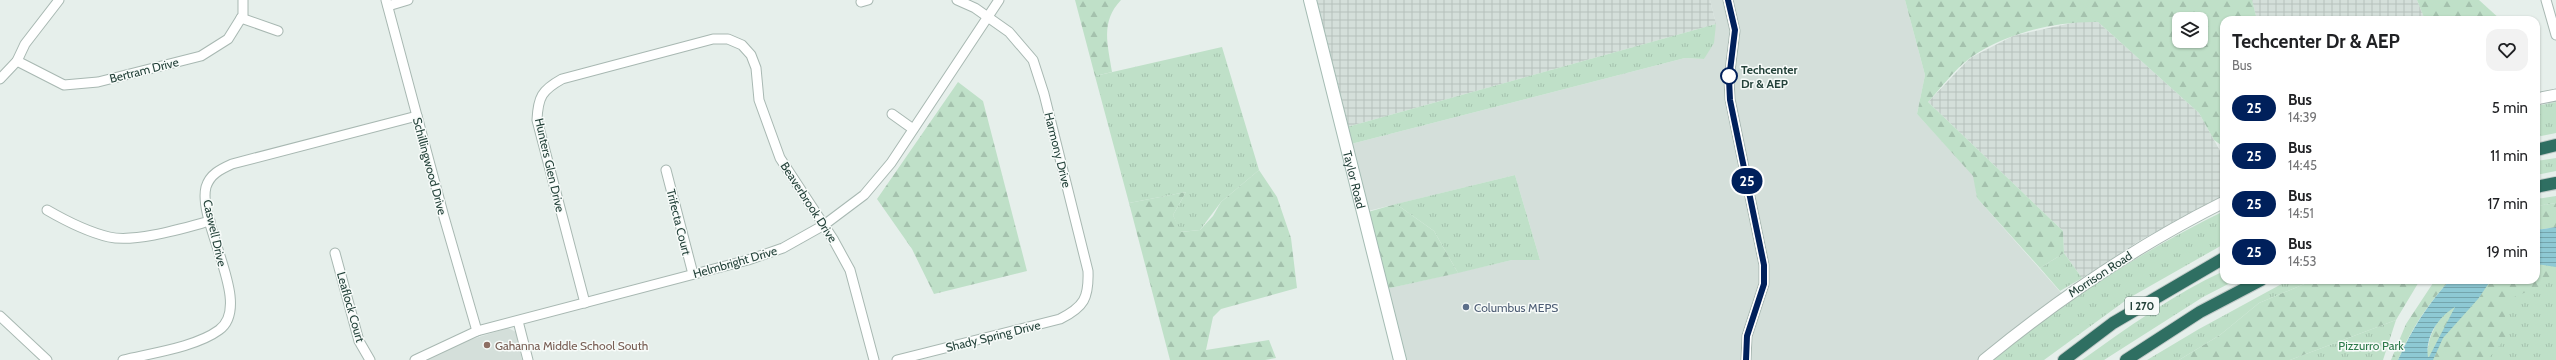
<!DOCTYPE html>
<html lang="en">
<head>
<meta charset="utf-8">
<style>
  :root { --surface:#fff; --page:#f2f2f2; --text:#202124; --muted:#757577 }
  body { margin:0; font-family:Cabin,sans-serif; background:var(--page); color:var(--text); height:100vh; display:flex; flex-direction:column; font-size:15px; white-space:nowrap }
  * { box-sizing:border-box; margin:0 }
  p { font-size:13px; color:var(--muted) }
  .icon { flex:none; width:22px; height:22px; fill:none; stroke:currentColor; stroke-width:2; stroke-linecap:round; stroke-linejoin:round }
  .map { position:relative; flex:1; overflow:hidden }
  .sheet { position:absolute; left:2220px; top:16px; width:320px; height:268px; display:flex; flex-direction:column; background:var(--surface); border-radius:12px; box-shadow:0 1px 3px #0004 }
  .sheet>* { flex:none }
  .badge { padding:0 8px; border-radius:13px; font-size:14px; line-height:26px }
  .buttons { position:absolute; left:2172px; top:12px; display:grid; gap:8px }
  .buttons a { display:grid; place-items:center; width:36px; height:36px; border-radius:8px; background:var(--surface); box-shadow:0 1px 3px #0004; font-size:20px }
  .map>.badge { position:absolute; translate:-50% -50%; box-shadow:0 0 0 2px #fff }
  .round { display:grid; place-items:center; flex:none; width:42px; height:42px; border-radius:12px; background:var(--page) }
  .headline { display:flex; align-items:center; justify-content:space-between; height:68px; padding:0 12px }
  h1 { font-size:19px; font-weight:700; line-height:30px }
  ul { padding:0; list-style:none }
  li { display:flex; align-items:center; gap:12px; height:48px; padding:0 12px }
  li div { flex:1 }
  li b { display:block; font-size:15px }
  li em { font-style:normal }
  li .badge { min-width:44px; font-weight:700; text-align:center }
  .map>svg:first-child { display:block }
</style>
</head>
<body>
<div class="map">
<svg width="2556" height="360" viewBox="0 0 2556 360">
  <defs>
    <pattern id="industrial-grid" width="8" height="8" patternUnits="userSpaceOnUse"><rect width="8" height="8" fill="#d4dfda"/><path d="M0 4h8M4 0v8" fill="none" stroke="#b6c1bc"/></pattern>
    <pattern id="grass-tufts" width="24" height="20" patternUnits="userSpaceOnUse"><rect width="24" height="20" fill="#bfe0c8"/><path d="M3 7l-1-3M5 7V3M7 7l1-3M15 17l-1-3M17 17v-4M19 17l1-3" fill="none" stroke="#a4c1ad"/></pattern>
    <pattern id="forest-firs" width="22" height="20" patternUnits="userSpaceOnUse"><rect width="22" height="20" fill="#bfe0c8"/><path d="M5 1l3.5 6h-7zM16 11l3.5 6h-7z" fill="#a4c1ad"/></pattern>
    <pattern id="water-rules" width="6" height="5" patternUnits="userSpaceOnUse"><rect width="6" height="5" fill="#8ec9d4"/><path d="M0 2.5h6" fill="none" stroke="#74a5ad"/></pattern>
  </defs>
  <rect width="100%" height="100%" fill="#e6efeb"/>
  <g fill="#d4dfda">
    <polygon points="1710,0 1905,0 1925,75 1917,114 1974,176 1977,198 2070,303 1994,360 1404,360 1386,289 1512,260 1540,260 1515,175 1368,211 1351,144 1685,58 1704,59 1716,24"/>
    <polygon points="508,328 516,332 522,360 427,360 466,341"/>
  </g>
  <g fill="url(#industrial-grid)">
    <polygon points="1306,0 1710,0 1716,24 1347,127"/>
    <polygon points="2252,0 2417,0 2425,20 2257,20"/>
    <polygon points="2076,22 2098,22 2199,113 2224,158 2224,195 2139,241 2082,278 2064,253 2063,231 1928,102 1970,58 2013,36"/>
  </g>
  <g fill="url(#grass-tufts)">
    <polygon points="1716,24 1714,43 1704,59 1685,58 1351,144 1347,127"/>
    <polygon points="1222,47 1259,170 1221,202 1200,230 1180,232 1173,215 1186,192 1129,203 1095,76"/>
    <polygon points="2556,102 2556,133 2536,137 2536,106"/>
    <polygon points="2556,158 2556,171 2536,175 2536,161"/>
    <polygon points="1515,175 1540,260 1512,260 1458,273 1434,231 1396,204"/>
    <polygon points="2556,196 2556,203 2536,206 2536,199"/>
    <path d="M2224,211V244L2129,298L2044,360H1994C2060,303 2146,249 2224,211Z"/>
    <polygon points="2556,252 2556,360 2424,360 2440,312 2490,280 2536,280 2536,254"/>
    <polygon points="2064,253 2082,278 2060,291 2040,268"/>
    <path d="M2224,271V280H2236L2203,297L2104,360H2082C2127,328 2174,294 2224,271Z"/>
    <polygon points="2289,280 2314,280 2259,303 2220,335 2179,360 2147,360 2199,329"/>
    <polygon points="2396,320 2383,360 2290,360"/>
  </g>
  <g fill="url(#forest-firs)" fill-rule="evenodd">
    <path d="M1075,0H1121C1100,22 1108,45 1112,72L1095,76Z"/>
    <path d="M1905,0H2252L2257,20H2224V147L2214,140L2199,113L2098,22C2055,21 2006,33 1970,58C1955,69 1941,88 1928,102L2063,231L2064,253L2040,268L1977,198L1973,176L1917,114L1925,75ZM2179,19H2201V41H2179Z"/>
    <polygon points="2417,0 2479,0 2501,20 2425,20"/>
    <polygon points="958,82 983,101 1027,271 934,294 912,249 877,199"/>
    <polygon points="1259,170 1277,197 1291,238 1297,288 1221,309 1213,317 1206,350 1269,340 1276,358 1265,360 1170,360 1129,203 1186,192 1173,215 1181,232 1200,230 1213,216 1221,202"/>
    <polygon points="2556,203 2556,227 2536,230 2536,206"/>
    <polygon points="1396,204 1434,231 1458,273 1386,289 1368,212"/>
    <polygon points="2536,264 2556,267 2556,278 2547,284 2511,298 2505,316 2509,328 2506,338 2487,360 2433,360 2443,338 2478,299 2491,280 2536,280"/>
    <polygon points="2314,280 2420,280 2396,320 2290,360 2179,360 2220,335 2259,303"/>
    <path d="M2435,280H2450C2427,305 2411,329 2398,360H2391L2406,324Z"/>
    <path d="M2456,306L2428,358C2426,335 2438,319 2456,306Z"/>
  </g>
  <g fill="url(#water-rules)" fill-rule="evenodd">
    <polygon points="2556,227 2556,267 2536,264 2536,230"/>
    <path d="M2450,280H2491L2478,299L2443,338L2433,360H2398C2412,329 2427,305 2450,280ZM2455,307L2429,357H2428C2425,337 2438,317 2455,307Z"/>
  </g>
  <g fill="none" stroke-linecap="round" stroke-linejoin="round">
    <g stroke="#a8b8b2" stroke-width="11">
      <g id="minor">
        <polyline points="386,0 444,217 477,331"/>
        <polyline points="1728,0 1735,31 1729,79 1730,99 1764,265 1764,284 1747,336 1746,360"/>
        <polyline points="2546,0 2556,35"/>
        <polyline points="861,2 868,0"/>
        <polyline points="388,6 408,0"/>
        <polyline points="241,18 278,31"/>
        <polyline points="17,61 64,85 98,82 201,56 228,39 243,15 243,0"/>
        <polyline points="0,79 17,61 25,44 59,0"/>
        <polyline points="892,114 913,129"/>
        <polyline points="666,170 693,274"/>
        <path d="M47,210C66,221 88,232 109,237C135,243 184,228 210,221"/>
        <polyline points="335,253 359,341 370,360"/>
        <path d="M585,303L537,120C538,97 542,90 562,79L713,39H728L742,45L751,55L756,68L759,100L780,158L833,239L850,270L874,360"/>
        <polyline points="0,316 47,360"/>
        <polyline points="518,321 528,360"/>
        <path d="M123,360C152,353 196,347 219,330C254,305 197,223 206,187C210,174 221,169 232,164L417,116"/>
        <polyline points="415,360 477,331 748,260 783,248 824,225 864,195 891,163 999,0"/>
        <path d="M897,360L1060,319C1084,307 1089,298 1088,271L1044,94L1033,60L1009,32L975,8L957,0"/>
      </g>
    </g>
    <g stroke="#a8b8b2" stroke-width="13">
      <g id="tertiary">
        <polyline points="2536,99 2556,95"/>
        <path d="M1984,360C2058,299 2138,245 2224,202"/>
      </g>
    </g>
    <g stroke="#a4bbb3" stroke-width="14">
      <g id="secondary">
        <path id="s1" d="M1310,0L1400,360"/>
      </g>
    </g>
    <g stroke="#c2cac8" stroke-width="14">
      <g id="motorway">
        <polyline points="2536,150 2556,145"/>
        <polyline points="2536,187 2556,183"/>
        <polyline points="2064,360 2113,323 2224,258"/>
        <polyline points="2126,360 2200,312 2261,280"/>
      </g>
    </g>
    <use href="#minor" stroke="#fff" stroke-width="9"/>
    <use href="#tertiary" stroke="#fff" stroke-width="11"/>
    <use href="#secondary" stroke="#fff" stroke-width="12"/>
    <use href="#motorway" stroke="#2f6f62" stroke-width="12"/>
  </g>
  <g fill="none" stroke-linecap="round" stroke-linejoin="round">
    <g stroke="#fff" stroke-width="9">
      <polyline id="line" points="1728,0 1735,30 1729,79 1730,100 1764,265 1764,284 1747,336 1746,360"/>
    </g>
    <use href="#line" stroke="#00205b" stroke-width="6"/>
  </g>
  <circle fill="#fff" stroke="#00205b" stroke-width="2" cx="1729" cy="76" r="8"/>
  <circle fill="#5c6f8a" stroke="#f7fbf9" stroke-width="1.5" cx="1466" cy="307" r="4"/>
  <circle fill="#8d6e63" stroke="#f7fbf9" stroke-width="1.5" cx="487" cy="345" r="4"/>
  <g text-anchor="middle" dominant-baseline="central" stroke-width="3" stroke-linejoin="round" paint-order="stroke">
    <rect fill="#f7fbf9" stroke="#637a73" stroke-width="1" x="2125" y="297" width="34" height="18" rx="3"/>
    <g font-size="11" font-weight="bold" fill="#24423a">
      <text x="2142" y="306">I 270</text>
    </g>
    <g font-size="12" font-weight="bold" fill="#24423a" stroke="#f7fbf9" text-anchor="start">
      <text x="1741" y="69">Techcenter<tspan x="1741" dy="14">Dr &amp; AEP</tspan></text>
    </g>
    <g font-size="12" fill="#24423a" stroke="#f7fbf9">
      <text transform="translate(144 70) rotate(-14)">Bertram Drive</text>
      <text transform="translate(1058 150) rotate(76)">Harmony Drive</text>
      <text transform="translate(550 165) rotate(77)">Hunters Glen Drive</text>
      <text transform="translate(430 166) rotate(75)">Schillingwood Drive</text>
      <text stroke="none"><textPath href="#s1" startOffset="185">Taylor Road</textPath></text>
      <text transform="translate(809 202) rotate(57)">Beaverbrook Drive</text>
      <text transform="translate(679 222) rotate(76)">Trifecta Court</text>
      <text transform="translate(215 233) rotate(77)">Caswell Drive</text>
      <text transform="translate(735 262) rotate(-16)">Helmbright Drive</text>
      <text transform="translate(2100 274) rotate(-33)">Morrison Road</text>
      <text transform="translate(351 307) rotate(74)">Leaflock Court</text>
      <text transform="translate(993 336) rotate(-14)">Shady Spring Drive</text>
    </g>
    <g font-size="12" fill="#4e5e75" stroke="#f7fbf9" text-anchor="start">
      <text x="1474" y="307">Columbus MEPS</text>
    </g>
    <g font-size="12" fill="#785e54" stroke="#f7fbf9" text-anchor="start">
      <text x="495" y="345">Gahanna Middle School South</text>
    </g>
    <g font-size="12" fill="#2d7a4b" stroke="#f7fbf9">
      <text x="2371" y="345">Pizzurro Park</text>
    </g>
  </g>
</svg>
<div class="buttons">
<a><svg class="icon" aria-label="layers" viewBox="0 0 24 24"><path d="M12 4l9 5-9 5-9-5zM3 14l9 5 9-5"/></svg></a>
</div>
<b class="badge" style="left:1747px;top:181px;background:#00205b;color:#fff">25</b>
<section class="sheet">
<div class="headline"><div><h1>Techcenter Dr &amp; AEP</h1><p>Bus</p></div><a class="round"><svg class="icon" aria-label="heart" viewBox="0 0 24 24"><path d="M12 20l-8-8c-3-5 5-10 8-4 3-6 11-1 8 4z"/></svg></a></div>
<ul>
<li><span class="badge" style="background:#00205b;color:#fff">25</span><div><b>Bus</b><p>14:39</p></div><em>5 min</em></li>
<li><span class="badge" style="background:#00205b;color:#fff">25</span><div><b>Bus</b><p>14:45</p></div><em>11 min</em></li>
<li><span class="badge" style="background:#00205b;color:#fff">25</span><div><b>Bus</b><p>14:51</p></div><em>17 min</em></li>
<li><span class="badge" style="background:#00205b;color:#fff">25</span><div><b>Bus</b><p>14:53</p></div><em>19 min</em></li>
</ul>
</section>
</div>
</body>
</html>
